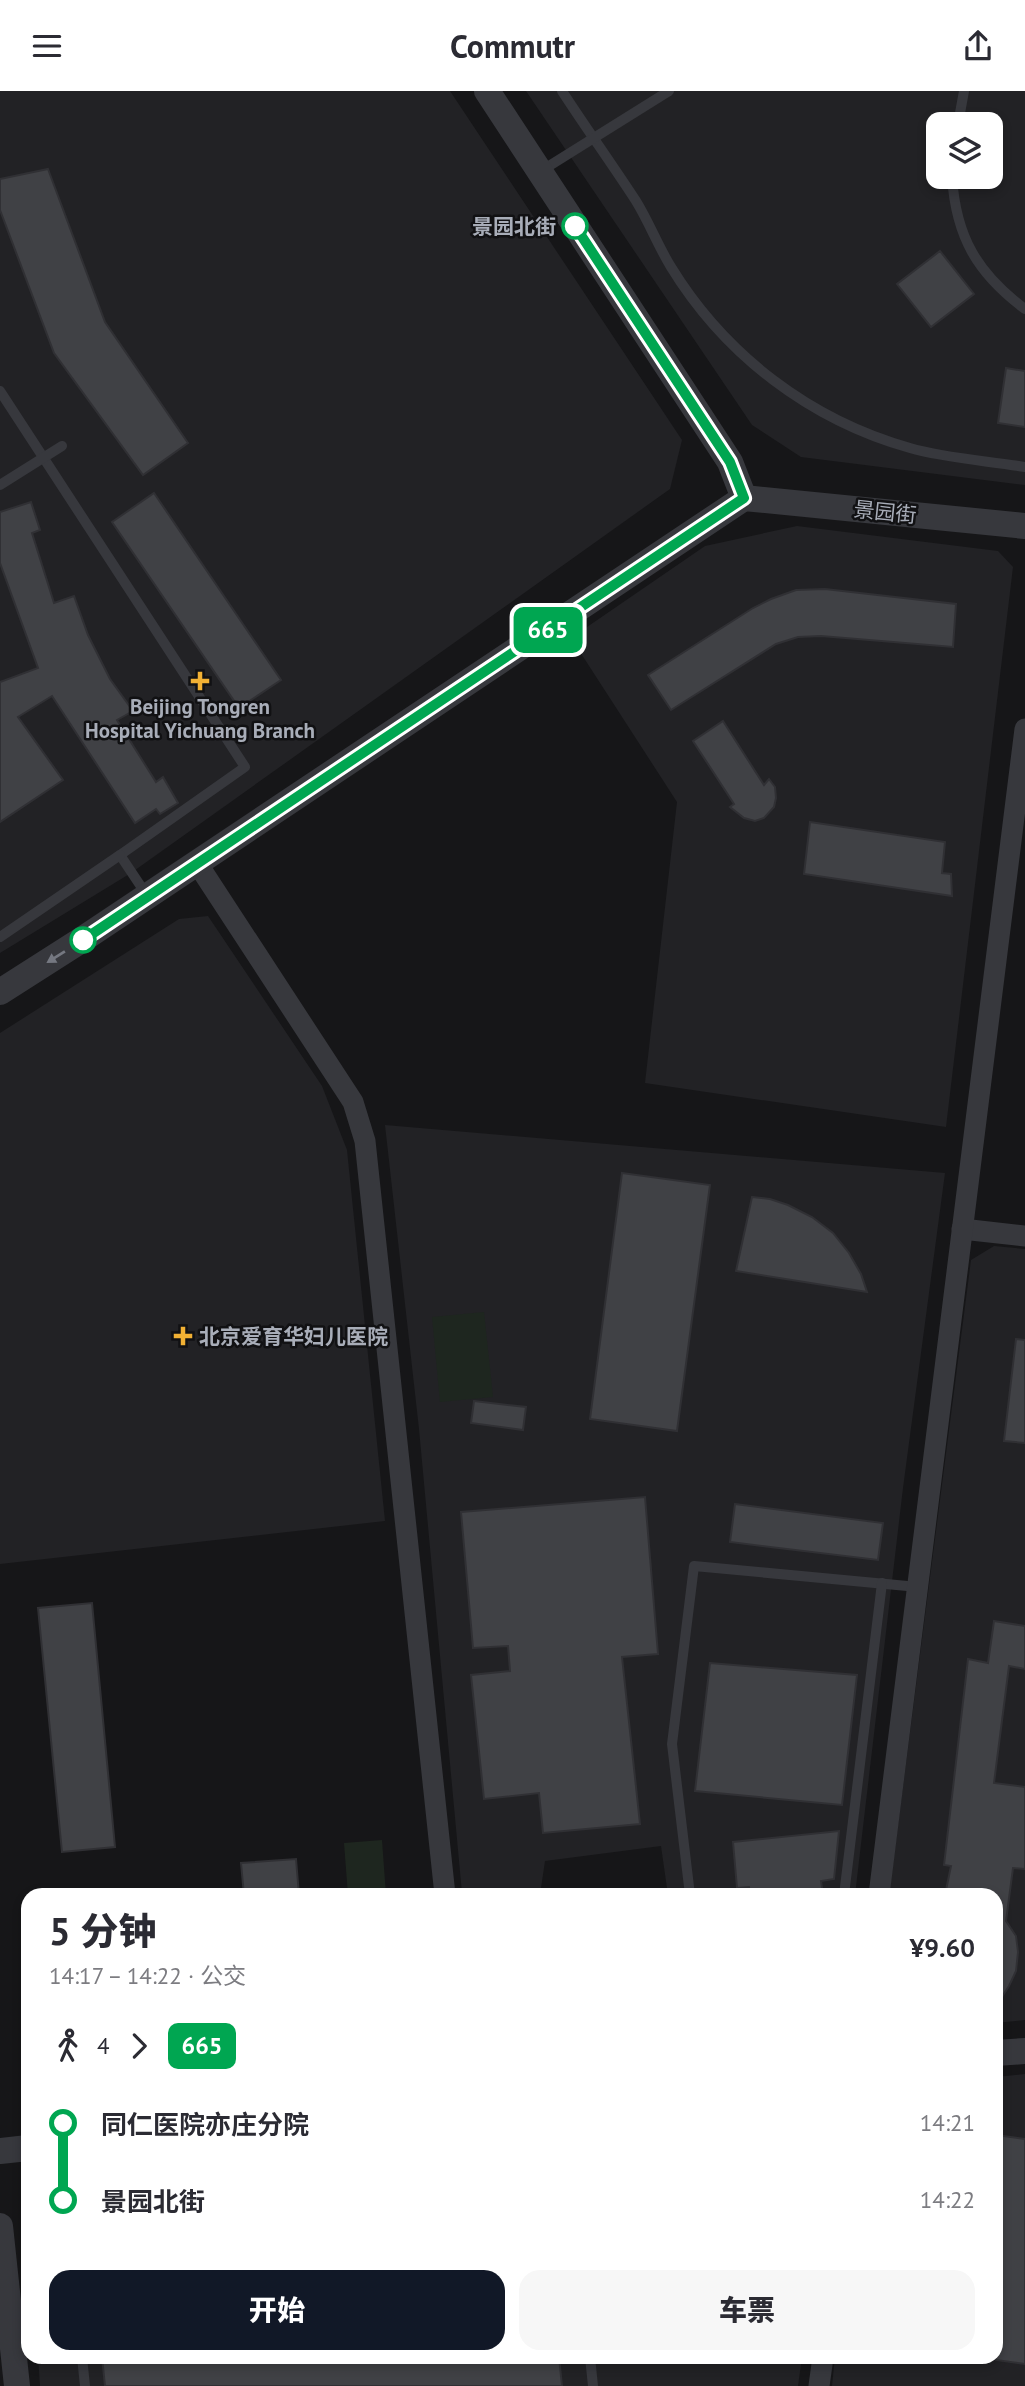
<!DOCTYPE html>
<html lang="zh">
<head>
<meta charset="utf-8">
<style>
  :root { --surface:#fff; --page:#f7f7f7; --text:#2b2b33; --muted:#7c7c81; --accent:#111827 }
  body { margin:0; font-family:"PT Sans","Noto Sans SC",sans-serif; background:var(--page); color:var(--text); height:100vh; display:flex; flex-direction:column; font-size:26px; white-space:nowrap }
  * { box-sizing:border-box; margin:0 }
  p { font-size:23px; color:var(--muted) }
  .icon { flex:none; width:38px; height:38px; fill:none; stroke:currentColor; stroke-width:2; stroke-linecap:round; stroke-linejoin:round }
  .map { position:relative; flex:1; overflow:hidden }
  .details { position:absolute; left:21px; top:1797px; width:982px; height:476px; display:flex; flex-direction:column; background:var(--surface); border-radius:21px; box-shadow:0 4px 10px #0003 }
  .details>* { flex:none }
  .badge { padding:0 14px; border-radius:10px; font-size:24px; line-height:46px }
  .controls { position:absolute; left:926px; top:21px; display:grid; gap:14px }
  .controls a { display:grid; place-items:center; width:77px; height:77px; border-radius:14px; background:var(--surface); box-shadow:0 4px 10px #0003; font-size:35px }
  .map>.badge { position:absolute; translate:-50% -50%; box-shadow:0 0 0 4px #fff }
  .legs { display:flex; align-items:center; gap:10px; height:77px; padding:0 28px; font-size:23px }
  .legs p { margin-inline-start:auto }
  .overview { display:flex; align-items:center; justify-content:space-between; height:119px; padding:0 28px }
  h1 { font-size:38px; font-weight:800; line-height:52px }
  .action { display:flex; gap:14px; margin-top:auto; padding:14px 28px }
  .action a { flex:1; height:80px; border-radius:21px; background:var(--accent); color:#fff; font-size:28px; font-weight:800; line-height:80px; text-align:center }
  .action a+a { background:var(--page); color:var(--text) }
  ul { padding:0 28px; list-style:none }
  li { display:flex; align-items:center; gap:24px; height:77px; font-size:26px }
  li i { display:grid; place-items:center; width:10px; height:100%; margin:0 9px; background:currentColor }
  li i::after { content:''; width:18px; height:18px; margin:-9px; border:5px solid; border-radius:50%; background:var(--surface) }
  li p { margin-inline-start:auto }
  li:first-child i { background:linear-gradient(#0000 50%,currentColor 0) }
  li:last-child i { background:linear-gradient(currentColor 50%,#0000 0) }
  header { display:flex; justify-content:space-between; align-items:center; height:91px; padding:0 28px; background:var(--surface); font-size:32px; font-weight:800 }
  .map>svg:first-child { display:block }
</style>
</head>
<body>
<header><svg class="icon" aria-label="menu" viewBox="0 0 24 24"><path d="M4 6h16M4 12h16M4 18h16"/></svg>Commutr<svg class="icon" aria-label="share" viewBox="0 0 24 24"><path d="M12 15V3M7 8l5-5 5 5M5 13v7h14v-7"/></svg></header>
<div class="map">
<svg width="1025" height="2295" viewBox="0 0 1025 2295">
  <rect width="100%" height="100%" fill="#161618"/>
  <g fill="#222225" fill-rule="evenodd">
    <polygon points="0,0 450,0 682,349 670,398 131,782 0,862"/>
    <path d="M526,0H1025V394L801,366L752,334ZM938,33H990V86H938Z"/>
    <polygon points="797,435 998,460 1013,476 946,1036 645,992 677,711 571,547 705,455"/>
    <polygon points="208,825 322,995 347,1059 385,1430 0,1473 0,942 179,828"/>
    <polygon points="385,1034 945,1082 903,1397 855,1804 668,1804 661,1755 545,1770 541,1797 462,1802 419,1338"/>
    <polygon points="994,1155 1025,1158 1025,1929 996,1932 996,1804 889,1804 971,1169"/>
    <polygon points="1025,1983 1025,2295 832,2295 835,2266 996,2266 996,1986"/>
    <polygon points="38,2266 802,2266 798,2295 40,2295"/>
  </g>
  <g fill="#1e261f">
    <polygon points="484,1221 493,1306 440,1311 432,1226"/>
    <polygon points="382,1749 386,1804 348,1804 344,1752"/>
  </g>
  <g fill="#404145" stroke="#303034" stroke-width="2">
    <polygon points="48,78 105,231 188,352 143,384 54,262 0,119 0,88"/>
    <polygon points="940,160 974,203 931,236 897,193"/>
    <polygon points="1006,277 1025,280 1025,336 998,332"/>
    <polygon points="154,402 281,589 239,617 112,431"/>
    <polygon points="31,411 40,439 32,442 54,512 74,505 88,544 110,588 133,620 117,629 156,691 163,686 178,712 160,723 156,718 135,732 52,605 18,626 63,689 0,731 0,591 38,577 0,472 0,421"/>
    <polygon points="825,498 956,513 953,556 821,545 798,546 776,553 671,619 648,584 753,517 771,508 796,499"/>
    <polygon points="723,630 764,694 769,688 775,696 776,707 774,716 764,727 755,730 744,727 730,716 734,713 693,650"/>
    <polygon points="810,731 945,751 942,782 951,783 952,805 804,783"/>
    <polygon points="622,1082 710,1094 677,1340 590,1328"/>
    <polygon points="752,1106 770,1108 788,1114 812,1126 833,1142 849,1162 861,1183 867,1201 736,1180"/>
    <polygon points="1016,1248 1025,1249 1025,1352 1004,1350"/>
    <polygon points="474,1310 526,1316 523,1339 471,1332"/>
    <polygon points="645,1406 658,1563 622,1566 640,1733 543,1742 539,1702 484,1708 471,1584 510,1580 508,1555 473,1557 461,1421"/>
    <polygon points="735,1413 883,1432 878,1469 730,1451"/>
    <polygon points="92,1512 115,1756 62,1761 38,1517"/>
    <polygon points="994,1530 1025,1535 1025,1578 1009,1575 994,1692 1025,1696 1025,1778 1013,1777 1006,1830 1016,1845 1018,1861 1016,1880 1009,1895 996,1915 996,1804 945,1804 951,1775 944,1774 968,1568 988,1572"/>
    <polygon points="710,1572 857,1584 842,1714 695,1700"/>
    <polygon points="839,1740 834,1788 821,1790 823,1804 750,1804 749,1796 737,1797 733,1751"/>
    <polygon points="296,1768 299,1804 244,1804 241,1772"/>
    <polygon points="996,2044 1025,2048 1025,2273 996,2269"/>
    <polygon points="102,2266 559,2266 562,2295 105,2295"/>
  </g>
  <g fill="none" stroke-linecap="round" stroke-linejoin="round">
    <g stroke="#37383d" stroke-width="10">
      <path d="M562,0C586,37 612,73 636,110C649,131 658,155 671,176C725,264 810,329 910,357C944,367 989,370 1025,376"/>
      <polyline points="958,33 964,0"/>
      <polyline points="541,80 669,0"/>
      <path d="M952,86C956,146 977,182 1025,218"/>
      <polyline points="0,300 245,676 120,764 148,806"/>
      <polyline points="0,394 62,355"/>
      <polyline points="0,846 120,764"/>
      <polyline points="690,1804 672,1653 694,1475 918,1496"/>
      <polyline points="844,1804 882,1492"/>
      <polyline points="82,2266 85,2295"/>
      <polyline points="590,2266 593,2295"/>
    </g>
    <g stroke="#37383d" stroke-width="21">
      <polyline points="197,772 353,1011 365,1050 445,1804"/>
      <polyline points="962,1138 1025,1145"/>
      <polyline points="879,1804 1025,638"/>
      <polyline points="819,2295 823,2266"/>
    </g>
    <g stroke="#37383d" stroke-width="26">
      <polyline points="487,0 730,371 744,407"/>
      <polyline points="744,407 1025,435"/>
      <polyline points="0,901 83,848 744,407"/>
      <polyline points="996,1962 1025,1960"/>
      <polyline points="0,2060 28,2057"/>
      <polyline points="0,2135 17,2295"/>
    </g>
  </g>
  <defs><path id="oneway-solid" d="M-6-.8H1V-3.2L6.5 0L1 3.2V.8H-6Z" transform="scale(1.75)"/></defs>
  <use fill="#757881" href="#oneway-solid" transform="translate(56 866) rotate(148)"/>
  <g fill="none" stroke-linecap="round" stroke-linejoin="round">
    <g stroke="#fff" stroke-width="16">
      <polyline id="line-1" points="83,849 744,407 730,371 575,135"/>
    </g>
    <use href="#line-1" stroke="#00a651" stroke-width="10"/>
  </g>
  <g fill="#fff" stroke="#00a651" stroke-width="3.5">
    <circle cx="575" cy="135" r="12"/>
    <circle cx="83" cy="849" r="12"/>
  </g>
  <g fill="#f2b134" stroke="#111113" stroke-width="2.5">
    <path d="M196.5 579.5h7v7h7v7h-7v7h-7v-7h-7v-7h7z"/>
    <path d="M179.5 1234.5h7v7h7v7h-7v7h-7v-7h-7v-7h7z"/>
  </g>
  <g text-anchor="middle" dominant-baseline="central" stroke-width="5" stroke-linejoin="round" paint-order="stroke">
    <g font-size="21" font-weight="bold" fill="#a8adb8" stroke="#111113" text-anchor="end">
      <text x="556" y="135">景园北街</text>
    </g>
    <g font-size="21" fill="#a8adb8" stroke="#111113">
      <text transform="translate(885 421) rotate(6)">景园街</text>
    </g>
    <g font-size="21" font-weight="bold" fill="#a8adb8" stroke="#111113">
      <text x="200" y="615">Beijing Tongren<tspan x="200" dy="24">Hospital Yichuang Branch</tspan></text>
      <text x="199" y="1245" text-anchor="start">北京爱育华妇儿医院</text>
    </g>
  </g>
</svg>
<div class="controls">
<a><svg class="icon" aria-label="layers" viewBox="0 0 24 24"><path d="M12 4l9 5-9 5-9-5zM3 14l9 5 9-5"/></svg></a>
</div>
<b class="badge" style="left:548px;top:539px;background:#00a651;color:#fff">665</b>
<section class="details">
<div class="overview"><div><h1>5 分钟</h1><p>14:17 – 14:22 · 公交</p></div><b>¥9.60</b></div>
<div class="legs"><svg class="icon" aria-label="walk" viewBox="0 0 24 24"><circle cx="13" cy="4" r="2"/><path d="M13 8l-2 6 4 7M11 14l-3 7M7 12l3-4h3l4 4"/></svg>4<svg class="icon" aria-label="forward" viewBox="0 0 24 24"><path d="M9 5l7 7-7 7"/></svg><b class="badge" style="background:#00a651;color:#fff">665</b></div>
<ul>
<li><i style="color:#00a651"></i><b>同仁医院亦庄分院</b><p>14:21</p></li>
<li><i style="color:#00a651"></i><b>景园北街</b><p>14:22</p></li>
</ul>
<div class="action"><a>开始</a><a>车票</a></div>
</section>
</div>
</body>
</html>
